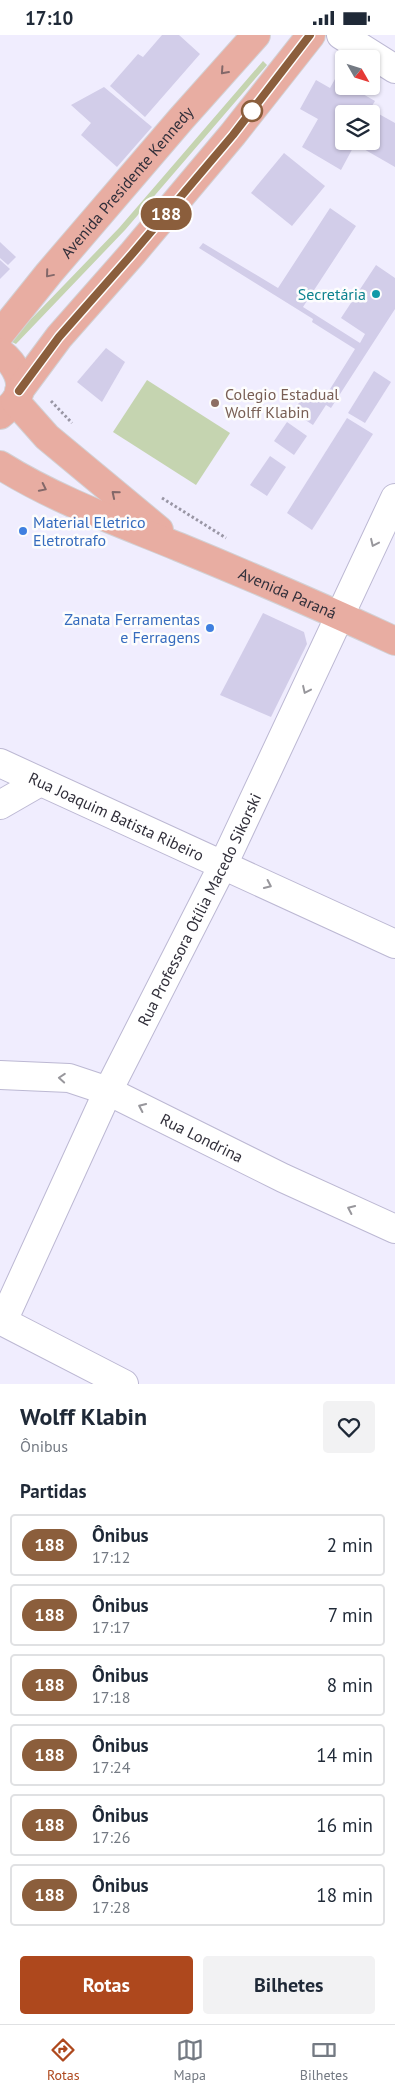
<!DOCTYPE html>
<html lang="pt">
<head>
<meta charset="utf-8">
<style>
  :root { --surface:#fff; --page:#f2f2f3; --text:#1f2937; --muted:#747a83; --line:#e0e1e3; --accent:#ae481d }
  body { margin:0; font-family:"PT Sans",sans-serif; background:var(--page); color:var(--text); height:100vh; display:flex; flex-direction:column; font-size:19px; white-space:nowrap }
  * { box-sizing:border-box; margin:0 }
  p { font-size:16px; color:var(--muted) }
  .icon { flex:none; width:28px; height:28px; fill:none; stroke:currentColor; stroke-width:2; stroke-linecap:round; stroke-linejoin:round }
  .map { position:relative; height:1349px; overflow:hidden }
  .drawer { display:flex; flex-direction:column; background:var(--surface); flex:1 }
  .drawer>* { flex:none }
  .badge { padding:0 10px; border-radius:16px; font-size:18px; line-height:32px }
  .needle { width:32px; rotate:129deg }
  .tools { position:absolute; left:335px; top:15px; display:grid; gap:10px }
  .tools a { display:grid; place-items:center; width:45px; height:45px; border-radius:5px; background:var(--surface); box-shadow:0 1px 4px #0004; font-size:25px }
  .map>.badge { position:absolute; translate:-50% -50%; box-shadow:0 0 0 2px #fff }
  h2 { padding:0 20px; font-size:19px; line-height:45px }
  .round { display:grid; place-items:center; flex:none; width:52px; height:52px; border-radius:5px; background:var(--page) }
  .summary { display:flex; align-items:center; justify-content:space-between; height:85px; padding:0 20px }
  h1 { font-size:24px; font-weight:800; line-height:38px }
  .action { display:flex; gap:10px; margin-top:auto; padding:10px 20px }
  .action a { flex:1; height:58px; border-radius:5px; background:var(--accent); color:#fff; font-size:20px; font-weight:800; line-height:58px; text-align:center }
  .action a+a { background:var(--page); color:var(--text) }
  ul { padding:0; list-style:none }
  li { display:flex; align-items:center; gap:15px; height:62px; margin:0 10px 8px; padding:0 10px; border:2px solid var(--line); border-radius:5px }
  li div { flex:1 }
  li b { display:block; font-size:19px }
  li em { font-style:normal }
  li .badge { min-width:55px; font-weight:700; text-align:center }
  .status { display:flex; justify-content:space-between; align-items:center; height:35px; padding:0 25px; background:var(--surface); direction:ltr }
  .status svg { height:14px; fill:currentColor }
  .menu { display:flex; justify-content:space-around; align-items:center; height:70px; border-top:1px solid var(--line); background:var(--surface); font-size:14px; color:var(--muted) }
  .menu a { display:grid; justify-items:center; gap:2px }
  .menu .selected { color:var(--accent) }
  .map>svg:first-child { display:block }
</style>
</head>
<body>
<div class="status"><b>17:10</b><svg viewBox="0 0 49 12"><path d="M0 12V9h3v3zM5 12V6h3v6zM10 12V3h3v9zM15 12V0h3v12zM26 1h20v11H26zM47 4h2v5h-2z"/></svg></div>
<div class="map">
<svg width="395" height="1349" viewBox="0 0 395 1349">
  <rect width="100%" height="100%" fill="#f0edfe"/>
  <g fill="#c5d4b0">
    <polygon points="263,26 267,30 125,195 16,309 10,306 119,193"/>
    <polygon points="147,345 230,398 196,450 113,397"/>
  </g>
  <g fill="#d2cde9" fill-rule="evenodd">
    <polygon points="162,0 179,0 200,19 145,82 110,51 138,19 143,22"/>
    <path d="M335,44L344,48V51H349L375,66L370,74L395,88V132L355,109L341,135L302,112L318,84L300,74L316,45L330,53ZM344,79H371V106H344Z"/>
    <polygon points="104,52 152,92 117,132 81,100 91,88 71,70"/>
    <polygon points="284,118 325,151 292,191 251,158"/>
    <polygon points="330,173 356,191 303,272 360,308 365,299 341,283 376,230 395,243 395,274 331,373 326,370 313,390 293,377 306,357 322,367 355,314 312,287 313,284 199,213 203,208 278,253"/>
    <polygon points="0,207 16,222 8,230 0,223"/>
    <polygon points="0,225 10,234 0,244"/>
    <polygon points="106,313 125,327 102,367 77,347"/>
    <polygon points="374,336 391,347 365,388 348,378"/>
    <polygon points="347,383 373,399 312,495 287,478"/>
    <polygon points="287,387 307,401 294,420 274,406"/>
    <polygon points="270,421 286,432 267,461 250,450"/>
    <polygon points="263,578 304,597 307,609 271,682 220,660"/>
  </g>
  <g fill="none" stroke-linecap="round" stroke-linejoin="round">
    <g stroke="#bcb8d3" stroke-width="30">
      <g id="minor">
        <polyline points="341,0 395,34"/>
        <path id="s1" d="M0,728L395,909"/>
        <polyline points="0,770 40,747"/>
        <path id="s2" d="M0,1040L69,1043L108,1056L283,1143L395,1194"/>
        <polyline points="0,1285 124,1349"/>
        <path id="s3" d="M3,1286L108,1056L223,830L395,463"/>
      </g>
    </g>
    <g stroke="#d2d1d4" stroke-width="30">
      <g id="major">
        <path id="s4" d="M0,299L49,238L181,84L256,0"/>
        <path d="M0,317C14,328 28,348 15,366C11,371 5,376 0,380"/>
        <polyline points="19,356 59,302 133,218 233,99 311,0"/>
        <polyline points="15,366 47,402 159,495"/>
        <path id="s5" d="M0,430C56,465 118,487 179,512C252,542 324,573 395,606"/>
      </g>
    </g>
    <g stroke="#9996a5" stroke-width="3" stroke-dasharray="2.5 2.5" stroke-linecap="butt">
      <polyline points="51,366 72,388"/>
      <polyline points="162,463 226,503"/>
    </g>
    <use href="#minor" stroke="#fff" stroke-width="28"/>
    <use href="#major" stroke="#e8ada2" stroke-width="28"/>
  </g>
  <defs><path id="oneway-chevron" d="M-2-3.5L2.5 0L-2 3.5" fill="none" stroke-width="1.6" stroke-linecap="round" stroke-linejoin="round" transform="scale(1.25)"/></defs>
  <g stroke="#836869">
    <use href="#oneway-chevron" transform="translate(224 36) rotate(132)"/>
    <use href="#oneway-chevron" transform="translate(49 239) rotate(130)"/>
    <use href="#oneway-chevron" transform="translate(43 453) rotate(26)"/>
    <use href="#oneway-chevron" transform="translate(115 459) rotate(-140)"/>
  </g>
  <g stroke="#98979c">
    <use href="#oneway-chevron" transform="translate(374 508) rotate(115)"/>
    <use href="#oneway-chevron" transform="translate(306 655) rotate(115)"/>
    <use href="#oneway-chevron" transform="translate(268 850) rotate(25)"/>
    <use href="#oneway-chevron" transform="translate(62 1043) rotate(-176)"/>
    <use href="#oneway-chevron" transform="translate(142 1072) rotate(-155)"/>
    <use href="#oneway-chevron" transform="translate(351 1174) rotate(-155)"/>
  </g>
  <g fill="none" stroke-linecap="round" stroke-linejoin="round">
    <g stroke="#fff" stroke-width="11">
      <polyline id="line" points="19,356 59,302 133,218 233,100 310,0"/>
    </g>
    <use href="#line" stroke="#8b5e3c" stroke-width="8"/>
  </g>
  <circle fill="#fff" stroke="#8b5e3c" stroke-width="2.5" cx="252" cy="76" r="10"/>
  <circle fill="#0f9aa8" stroke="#fdfdfd" stroke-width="2" cx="376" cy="259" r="5"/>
  <circle fill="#8d6e63" stroke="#fdfdfd" stroke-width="2" cx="215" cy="368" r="5"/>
  <g fill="#3f7fe0" stroke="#fdfdfd" stroke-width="2">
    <circle cx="23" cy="496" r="5"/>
    <circle cx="210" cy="593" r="5"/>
  </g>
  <g text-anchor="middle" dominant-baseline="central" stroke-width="5" stroke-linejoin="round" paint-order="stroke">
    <g font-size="16" fill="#312f3a" stroke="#fdfdfd">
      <text stroke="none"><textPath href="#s4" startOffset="198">Avenida Presidente Kennedy</textPath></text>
      <text stroke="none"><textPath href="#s5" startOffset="315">Avenida Paraná</textPath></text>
      <text stroke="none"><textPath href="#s1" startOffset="128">Rua Joaquim Batista Ribeiro</textPath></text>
      <text stroke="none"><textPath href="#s3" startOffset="456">Rua Professora Otília Macedo Sikorski</textPath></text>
      <text stroke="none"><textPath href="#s2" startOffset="215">Rua Londrina</textPath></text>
    </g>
    <g font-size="16" fill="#0d838f" stroke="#fdfdfd" text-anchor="end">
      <text x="366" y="259">Secretária</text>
    </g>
    <g font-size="16" fill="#785e54" stroke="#fdfdfd" text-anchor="start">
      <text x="225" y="359">Colegio Estadual<tspan x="225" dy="18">Wolff Klabin</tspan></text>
    </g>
    <g font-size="16" fill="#366cbe" stroke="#fdfdfd" text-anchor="start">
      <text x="33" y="487">Material Eletrico<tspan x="33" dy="18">Eletrotrafo</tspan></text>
      <text x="200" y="584" text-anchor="end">Zanata Ferramentas<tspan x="200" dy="18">e Ferragens</tspan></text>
    </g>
  </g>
</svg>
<div class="tools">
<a><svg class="needle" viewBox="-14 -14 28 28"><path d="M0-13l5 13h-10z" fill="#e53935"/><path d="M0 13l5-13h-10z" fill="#747a83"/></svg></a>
<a><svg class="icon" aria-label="layers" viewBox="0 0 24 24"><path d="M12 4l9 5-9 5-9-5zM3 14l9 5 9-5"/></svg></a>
</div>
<b class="badge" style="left:166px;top:179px;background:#8b5e3c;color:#fff">188</b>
</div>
<section class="drawer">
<div class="summary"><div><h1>Wolff Klabin</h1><p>Ônibus</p></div><a class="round"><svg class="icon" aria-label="heart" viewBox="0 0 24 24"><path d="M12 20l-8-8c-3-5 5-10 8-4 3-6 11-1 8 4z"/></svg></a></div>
<h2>Partidas</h2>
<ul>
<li><span class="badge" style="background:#8b5e3c;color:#fff">188</span><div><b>Ônibus</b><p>17:12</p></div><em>2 min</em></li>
<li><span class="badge" style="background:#8b5e3c;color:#fff">188</span><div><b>Ônibus</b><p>17:17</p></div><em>7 min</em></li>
<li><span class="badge" style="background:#8b5e3c;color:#fff">188</span><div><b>Ônibus</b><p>17:18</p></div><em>8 min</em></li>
<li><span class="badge" style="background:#8b5e3c;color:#fff">188</span><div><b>Ônibus</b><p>17:24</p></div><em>14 min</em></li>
<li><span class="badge" style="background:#8b5e3c;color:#fff">188</span><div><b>Ônibus</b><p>17:26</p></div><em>16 min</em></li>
<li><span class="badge" style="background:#8b5e3c;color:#fff">188</span><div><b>Ônibus</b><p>17:28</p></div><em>18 min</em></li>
</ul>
<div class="action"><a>Rotas</a><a>Bilhetes</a></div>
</section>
<nav class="menu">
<a class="selected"><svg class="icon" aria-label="directions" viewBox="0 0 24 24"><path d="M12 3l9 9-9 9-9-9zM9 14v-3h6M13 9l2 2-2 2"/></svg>Rotas</a>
<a><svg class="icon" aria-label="map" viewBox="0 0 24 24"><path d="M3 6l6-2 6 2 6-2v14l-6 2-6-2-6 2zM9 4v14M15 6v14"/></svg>Mapa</a>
<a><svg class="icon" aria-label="tickets" viewBox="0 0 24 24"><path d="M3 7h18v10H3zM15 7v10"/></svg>Bilhetes</a>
</nav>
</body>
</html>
